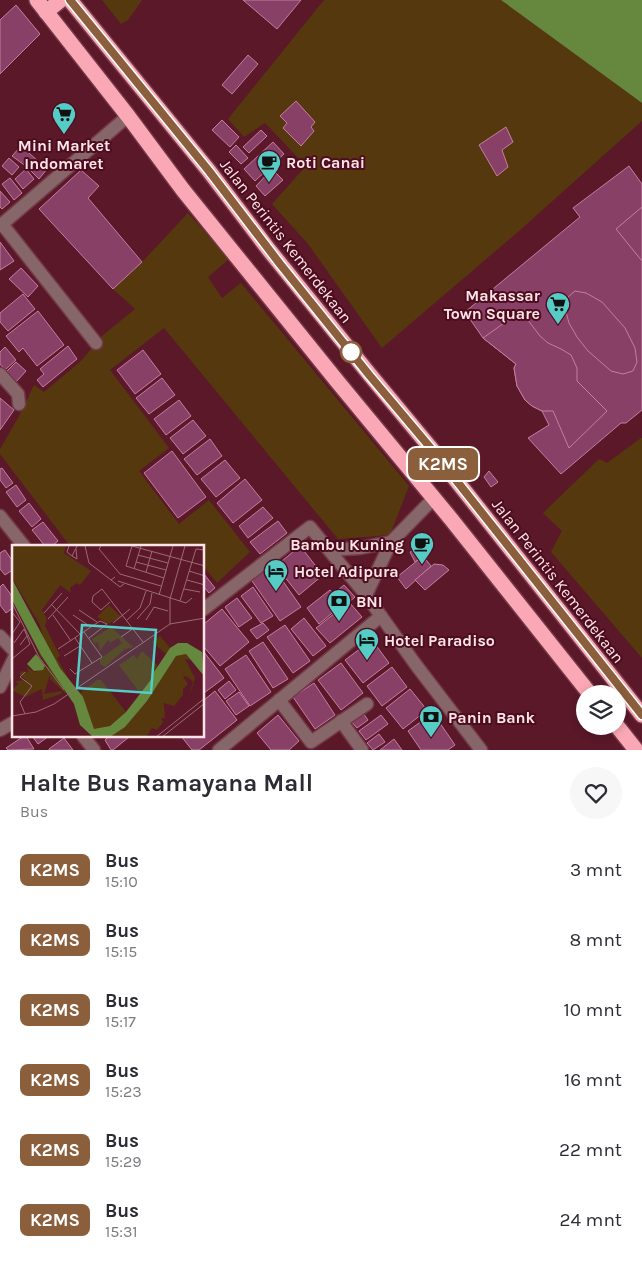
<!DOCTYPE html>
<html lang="id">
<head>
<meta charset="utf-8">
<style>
  :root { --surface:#fff; --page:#f7f7f7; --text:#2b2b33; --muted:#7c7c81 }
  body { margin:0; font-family:Karla,sans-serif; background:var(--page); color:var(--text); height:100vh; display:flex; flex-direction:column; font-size:19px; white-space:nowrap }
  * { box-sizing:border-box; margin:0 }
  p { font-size:16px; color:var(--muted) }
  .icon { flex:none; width:28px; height:28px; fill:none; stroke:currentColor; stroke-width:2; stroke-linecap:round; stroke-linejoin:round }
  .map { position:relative; height:750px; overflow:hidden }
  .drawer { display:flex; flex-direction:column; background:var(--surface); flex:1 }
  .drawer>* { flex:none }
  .badge { padding:0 10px; border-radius:8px; font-size:18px; line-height:32px }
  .buttons { position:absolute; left:576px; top:685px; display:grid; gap:10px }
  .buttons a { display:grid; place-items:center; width:50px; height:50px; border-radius:50%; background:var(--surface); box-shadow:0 2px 8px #0003; font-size:25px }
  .map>.badge { position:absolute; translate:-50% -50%; box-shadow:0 0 0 2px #fff }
  .round { display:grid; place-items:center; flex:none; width:52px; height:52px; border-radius:26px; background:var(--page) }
  .head { display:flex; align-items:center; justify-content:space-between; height:85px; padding:0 20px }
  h1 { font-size:24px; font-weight:700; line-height:38px }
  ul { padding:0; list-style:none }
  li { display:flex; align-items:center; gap:15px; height:70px; padding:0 20px }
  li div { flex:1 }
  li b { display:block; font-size:19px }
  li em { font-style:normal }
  li .badge { min-width:55px; font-weight:700; text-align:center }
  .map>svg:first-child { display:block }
</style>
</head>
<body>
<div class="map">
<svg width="642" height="750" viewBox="0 0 642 750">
  <rect width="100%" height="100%" fill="#5a1829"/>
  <g fill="#56380f">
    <polygon points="102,0 142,0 128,20 121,24"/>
    <polygon points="324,0 501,0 642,103 642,121 519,231 382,348 308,244 272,204 306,166 265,123 244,137 228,119"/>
    <polygon points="188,213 229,259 208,277 222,298 241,283 409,486 390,535 338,539 164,328 110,370 169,448 139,471 179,524 209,500 250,552 217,583 204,567 204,546 70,546 0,454 0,449 18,418 34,385 44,392 80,362 103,335 135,309 113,289 142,262"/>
    <polygon points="641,438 642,438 642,658 551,552 562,531 543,513 599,459 607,463"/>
  </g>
  <polygon fill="#66883e" points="501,0 642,0 642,103 516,11"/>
  <g fill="#894066" stroke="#c47ea0">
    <polygon points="243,0 301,0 277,29"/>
    <polygon points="16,5 40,34 0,74 0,20"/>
    <polygon points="248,55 258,64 232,94 222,85"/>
    <polygon points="296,101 315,122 311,127 314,131 301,146 283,128 287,123 280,116"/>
    <polygon points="222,120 239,137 230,147 212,130"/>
    <polygon points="506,127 513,142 502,150 508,167 497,176 479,145"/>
    <polygon points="261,130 267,136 249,153 243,147"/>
    <polygon points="273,142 284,154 255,181 244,169"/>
    <polygon points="236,145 248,158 241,164 229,152"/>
    <polygon points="21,146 47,169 39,179 27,167 12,156"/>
    <polygon points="9,158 19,167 12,175 2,166"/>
    <polygon points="629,166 642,184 642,410 626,423 621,423 561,474 528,438 549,425 542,411 532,406 525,400 517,386 514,368 516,364 483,338 465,312 580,217 573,208"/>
    <polygon points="26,169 34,179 23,189 15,179"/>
    <polygon points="272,169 283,180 265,196 256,186"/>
    <polygon points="81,170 99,186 88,198 142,262 113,289 39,209"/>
    <polygon points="10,178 22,193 14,200 2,184"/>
    <polygon points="0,191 10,202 2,209 0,207"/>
    <polygon points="642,207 642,261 616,229"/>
    <polygon points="0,242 14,261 0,270"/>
    <polygon points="21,268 38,286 28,297 9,279"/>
    <polygon points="575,291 586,293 602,302 625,328 635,348 637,362 633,371 623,374 611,371 588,351 577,337 569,323 565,308 568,297"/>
    <polygon points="23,294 35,309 8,331 0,322 0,313"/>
    <polygon points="38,311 64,345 37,366 23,348 19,352 6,336"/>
    <polygon points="521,311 540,336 548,343 561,349 571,355 577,368 577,381 607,411 569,448 553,411 542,411 532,406 525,400 517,386 514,368 516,364 483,338"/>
    <polygon points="68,346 77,359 43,387 37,380 44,374 40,369"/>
    <polygon points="5,347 16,360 5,370 0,364 0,352"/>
    <polygon points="143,350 161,374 135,394 117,370"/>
    <polygon points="16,362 26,371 16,382 6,372"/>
    <polygon points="162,378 175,395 149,414 136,398"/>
    <polygon points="0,398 14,410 0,430"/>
    <polygon points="179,400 191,416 166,435 154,419"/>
    <polygon points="193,420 206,436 183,454 170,438"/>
    <polygon points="210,439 222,456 197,475 184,459"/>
    <polygon points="172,451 206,497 178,518 144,473"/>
    <polygon points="225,460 240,478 216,497 201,479"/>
    <polygon points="2,468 13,483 6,488 0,480 0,469"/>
    <polygon points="489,471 498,482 491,487 484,477"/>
    <polygon points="245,479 262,500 233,523 217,503"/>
    <polygon points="16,485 26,500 17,507 6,492"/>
    <polygon points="29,503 41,519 32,527 19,511"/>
    <polygon points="263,507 273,518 248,538 239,526"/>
    <polygon points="278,521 287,533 260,554 250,542"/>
    <polygon points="43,522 58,541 52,546 45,546 32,530"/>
    <polygon points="300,546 323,575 299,595 276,566"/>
    <polygon points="416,549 423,556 415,562 410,552"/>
    <polygon points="5,550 14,563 14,569 5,575 0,569 0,553"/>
    <polygon points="423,556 431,566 406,589 397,577"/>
    <polygon points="271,564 301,607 280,621 250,578"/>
    <polygon points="434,564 443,565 449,570 425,590 415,580"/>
    <polygon points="204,574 215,588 209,593 204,587"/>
    <polygon points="3,584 14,599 14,607 6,613 0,605 0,587"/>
    <polygon points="344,585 355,597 349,602 338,590"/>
    <polygon points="253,587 273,616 261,623 241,596"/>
    <polygon points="330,590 343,604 319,624 307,608"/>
    <polygon points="237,598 252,618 239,627 225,607"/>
    <polygon points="349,602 362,617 330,643 316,628"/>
    <polygon points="222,609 249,642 220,666 204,647 204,624"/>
    <polygon points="304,618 326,646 313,656 291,629"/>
    <polygon points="263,623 269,630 257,639 250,630"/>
    <polygon points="285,625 310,661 293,673 267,637"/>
    <polygon points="372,640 389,663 363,683 345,660"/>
    <polygon points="263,642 288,679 273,688 249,651"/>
    <polygon points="204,652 224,678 204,693"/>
    <polygon points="246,655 271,692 250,706 225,669"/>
    <polygon points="341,663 363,693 341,710 318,680"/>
    <polygon points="392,667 407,687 382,706 367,686"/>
    <polygon points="229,681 236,690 225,699 218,690"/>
    <polygon points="314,683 335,715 315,729 293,697"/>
    <polygon points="410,689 427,710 403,729 386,708"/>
    <polygon points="215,691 237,720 199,750 192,750 181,736 204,736 204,700"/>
    <polygon points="239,692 249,706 236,715 226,701"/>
    <polygon points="361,710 368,720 357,728 349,719"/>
    <polygon points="433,713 455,745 448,750 421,750 408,731"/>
    <polygon points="278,715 299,741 289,750 271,750 257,733"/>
    <polygon points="381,715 388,724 366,740 359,731"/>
    <polygon points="379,734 385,742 373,750 367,743"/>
    <polygon points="24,736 26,736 34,749 8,750 6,748"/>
    <polygon points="32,736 49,736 38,744"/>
    <polygon points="109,736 128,736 129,737 113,750 111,750 105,740"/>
    <polygon points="64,738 73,750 49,750 49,749"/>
    <polygon points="394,739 402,750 380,750"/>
  </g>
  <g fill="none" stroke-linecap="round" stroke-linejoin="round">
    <g stroke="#743948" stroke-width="15">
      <g id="street">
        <polyline points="2,224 96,343"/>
        <polyline points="0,226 128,116"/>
        <polyline points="0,374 18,394 19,404"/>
        <polyline points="0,516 24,546"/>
        <polyline points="329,550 360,548 391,542"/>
        <polyline points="366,595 391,542 434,498"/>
        <polyline points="204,609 310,527 366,595 416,665 481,750"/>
        <polyline points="0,636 14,651"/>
        <polyline points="0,687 14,658"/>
        <polyline points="279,700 311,742 367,704"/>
        <polyline points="341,721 362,750"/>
        <polyline points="0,730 14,722"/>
        <polyline points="83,736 94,750"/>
        <polyline points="219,750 381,616"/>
      </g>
    </g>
    <g stroke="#743948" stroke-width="18">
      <g id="highway">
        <polyline points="37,0 128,116 183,190 337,381 451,519 590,694"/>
        <polyline points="70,0 209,171 269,250 370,375 429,446 642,715"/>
        <polyline points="46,12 61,0"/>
        <polyline points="617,726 636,750"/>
      </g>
    </g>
    <use href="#street" stroke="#87666a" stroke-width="12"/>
    <use href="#highway" stroke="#faa8b5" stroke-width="15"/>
  </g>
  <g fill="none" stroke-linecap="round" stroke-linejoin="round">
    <g stroke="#fff" stroke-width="11">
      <polyline id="line" points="70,0 209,171 280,264 370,376 429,446 642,715"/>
    </g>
    <use href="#line" stroke="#8b5e3c" stroke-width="8"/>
  </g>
  <defs>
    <g id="supermarket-pin" transform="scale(1.25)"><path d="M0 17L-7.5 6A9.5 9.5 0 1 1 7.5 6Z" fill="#55cdc6" stroke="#4e0c1f"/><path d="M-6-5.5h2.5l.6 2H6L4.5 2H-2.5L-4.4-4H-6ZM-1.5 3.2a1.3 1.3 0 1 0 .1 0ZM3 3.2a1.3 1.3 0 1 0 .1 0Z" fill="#111"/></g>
    <g id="cafe-pin" transform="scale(1.25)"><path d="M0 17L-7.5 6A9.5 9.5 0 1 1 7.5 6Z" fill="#55cdc6" stroke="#4e0c1f"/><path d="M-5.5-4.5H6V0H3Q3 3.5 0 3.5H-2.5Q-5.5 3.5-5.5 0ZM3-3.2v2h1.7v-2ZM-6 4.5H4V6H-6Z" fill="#111"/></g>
    <g id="hotel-pin" transform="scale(1.25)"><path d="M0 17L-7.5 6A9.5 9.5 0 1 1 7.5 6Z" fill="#55cdc6" stroke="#4e0c1f"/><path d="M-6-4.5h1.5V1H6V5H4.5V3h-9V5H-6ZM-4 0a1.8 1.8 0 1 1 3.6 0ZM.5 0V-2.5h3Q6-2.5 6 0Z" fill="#111"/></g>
    <g id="bank-pin" transform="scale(1.25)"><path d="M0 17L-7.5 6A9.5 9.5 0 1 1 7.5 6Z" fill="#55cdc6" stroke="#4e0c1f"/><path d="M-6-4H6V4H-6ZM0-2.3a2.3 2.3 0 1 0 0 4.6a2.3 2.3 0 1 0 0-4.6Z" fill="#111"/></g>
  </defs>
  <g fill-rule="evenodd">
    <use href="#supermarket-pin" x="64" y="114"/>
    <use href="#cafe-pin" x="269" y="162"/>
    <use href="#supermarket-pin" x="558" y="304"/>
    <use href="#cafe-pin" x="422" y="544"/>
    <use href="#hotel-pin" x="276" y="571"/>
    <use href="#bank-pin" x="339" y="601"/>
    <use href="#hotel-pin" x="367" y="640"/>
    <use href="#bank-pin" x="431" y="717"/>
  </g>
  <circle fill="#fff" stroke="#8b5e3c" stroke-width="2.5" cx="351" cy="352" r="10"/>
  <g text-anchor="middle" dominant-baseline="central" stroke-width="4" stroke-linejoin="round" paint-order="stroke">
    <g font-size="16" font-weight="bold" fill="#ffe5e8" stroke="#4e0c1f" text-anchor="start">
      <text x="64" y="145" text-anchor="middle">Mini Market<tspan x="64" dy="18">Indomaret</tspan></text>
      <text x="286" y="162">Roti Canai</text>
      <text x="540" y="295" text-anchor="end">Makassar<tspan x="540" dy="18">Town Square</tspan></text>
      <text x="404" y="544" text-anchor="end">Bambu Kuning</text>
      <text x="294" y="571">Hotel Adipura</text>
      <text x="356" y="601">BNI</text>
      <text x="384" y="640">Hotel Paradiso</text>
      <text x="448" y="717">Panin Bank</text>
    </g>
    <g font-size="16" fill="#ffe5e8" stroke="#4e0c1f">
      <text transform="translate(286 241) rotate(52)">Jalan Perintis Kemerdekaan</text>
      <text transform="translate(558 581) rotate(52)">Jalan Perintis Kemerdekaan</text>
    </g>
  </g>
  <g transform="translate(12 545)">
    <rect width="192" height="192" fill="#5a1829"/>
    <path d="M0,1H54L52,8L79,26L68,40L65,38L58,43L59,48L48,40L30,65L35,74L33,81L48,111L45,113L62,144L33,100L28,80L0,33ZM97,60L109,72L96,79L85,72ZM99,82L121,102L113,104L93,122L88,119V114L110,98L106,93L98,98L96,95L88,106L86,97L82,98L80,94ZM148,91L158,103L154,109L140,97ZM23,98L29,110L56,147L53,148L38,134V129L32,149L50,146L49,149L31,155L30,144L13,152L0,145L6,139L3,136L14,135L7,129L10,126L17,128L11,124L17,127L14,122L23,127L36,121L28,111ZM130,106L146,121L142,132L128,148L107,120L122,110L125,114ZM174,109L180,115L173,114L183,133L177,153L181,136L174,131L171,132L176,139L171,144V150L162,161L152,158L153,174L149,172L151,177L145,185L140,183L135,191L98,192L113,182L135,156L164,111ZM85,135H89L114,167L98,181L87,185L82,184L68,148Z" fill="#56380f"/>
    <path d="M0,34L48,123L71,152L82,184L98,181L114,167L141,132L142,127L158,103L166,98H175L190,107L192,131L174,109L164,111L135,156L113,182L98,192H81L68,180L62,159L29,110L0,55ZM24,109L33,121L31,125L22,126L15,119Z" fill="#66883e"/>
    <path fill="none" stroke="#9c6a75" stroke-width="1" d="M57,1L55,7L60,11L65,1M73,1L77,18L99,35L103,32M89,1L87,4L108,29L149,41M120,1L193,21M120,1L114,21L152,33M126,10L156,18M60,11L65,14L64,4M124,17L154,25M122,24L129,1M177,26L193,31M134,27L140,6M99,35L108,42L112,39M175,35L193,40M106,36L174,58L180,53M172,44L188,47M147,50L161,1M168,56L184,4L193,5M98,57L89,65L80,57L81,51L90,44L131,97M0,58L27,112L52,145M40,60L68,89M67,65L85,77M0,67L8,77L0,89M32,68L50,48M41,70L59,96M61,70L79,82M36,74L56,52M125,74L138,59L140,48M115,75L128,63L134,46M134,75L142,62L156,66M101,78L118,64M158,79V54L173,1M109,92L122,83M63,93L80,118M2,98L12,84L15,91L8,100M46,104L88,76L95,79L77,93M52,111L68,101M0,114L18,99L15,91M58,124L63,129L90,112L72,87M13,169L8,157L20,141L8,132L13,127M0,171L24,167L42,159L158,79L193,73M144,192L193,153M150,192L193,158"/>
    <path fill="#55cdc6" fill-opacity="0.15" stroke="#55cdc6" stroke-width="2.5" d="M70,80L144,85L139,148L65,143Z"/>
    <rect width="192" height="192" fill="none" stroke="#ffe5e8" stroke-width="2.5"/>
  </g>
</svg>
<div class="buttons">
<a><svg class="icon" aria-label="layers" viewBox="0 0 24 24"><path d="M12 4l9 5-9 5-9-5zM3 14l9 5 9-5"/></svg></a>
</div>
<b class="badge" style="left:443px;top:464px;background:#8b5e3c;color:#fff">K2MS</b>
</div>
<section class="drawer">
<div class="head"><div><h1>Halte Bus Ramayana Mall</h1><p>Bus</p></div><a class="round"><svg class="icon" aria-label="heart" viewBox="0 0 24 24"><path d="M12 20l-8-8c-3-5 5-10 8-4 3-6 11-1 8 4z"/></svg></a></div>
<ul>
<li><span class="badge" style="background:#8b5e3c;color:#fff">K2MS</span><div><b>Bus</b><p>15:10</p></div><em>3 mnt</em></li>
<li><span class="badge" style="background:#8b5e3c;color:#fff">K2MS</span><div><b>Bus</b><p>15:15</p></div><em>8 mnt</em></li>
<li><span class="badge" style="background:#8b5e3c;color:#fff">K2MS</span><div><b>Bus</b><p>15:17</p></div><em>10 mnt</em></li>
<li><span class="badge" style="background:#8b5e3c;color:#fff">K2MS</span><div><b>Bus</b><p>15:23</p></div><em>16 mnt</em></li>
<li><span class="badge" style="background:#8b5e3c;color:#fff">K2MS</span><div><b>Bus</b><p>15:29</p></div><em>22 mnt</em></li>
<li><span class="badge" style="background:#8b5e3c;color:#fff">K2MS</span><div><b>Bus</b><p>15:31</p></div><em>24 mnt</em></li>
</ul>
</section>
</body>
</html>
